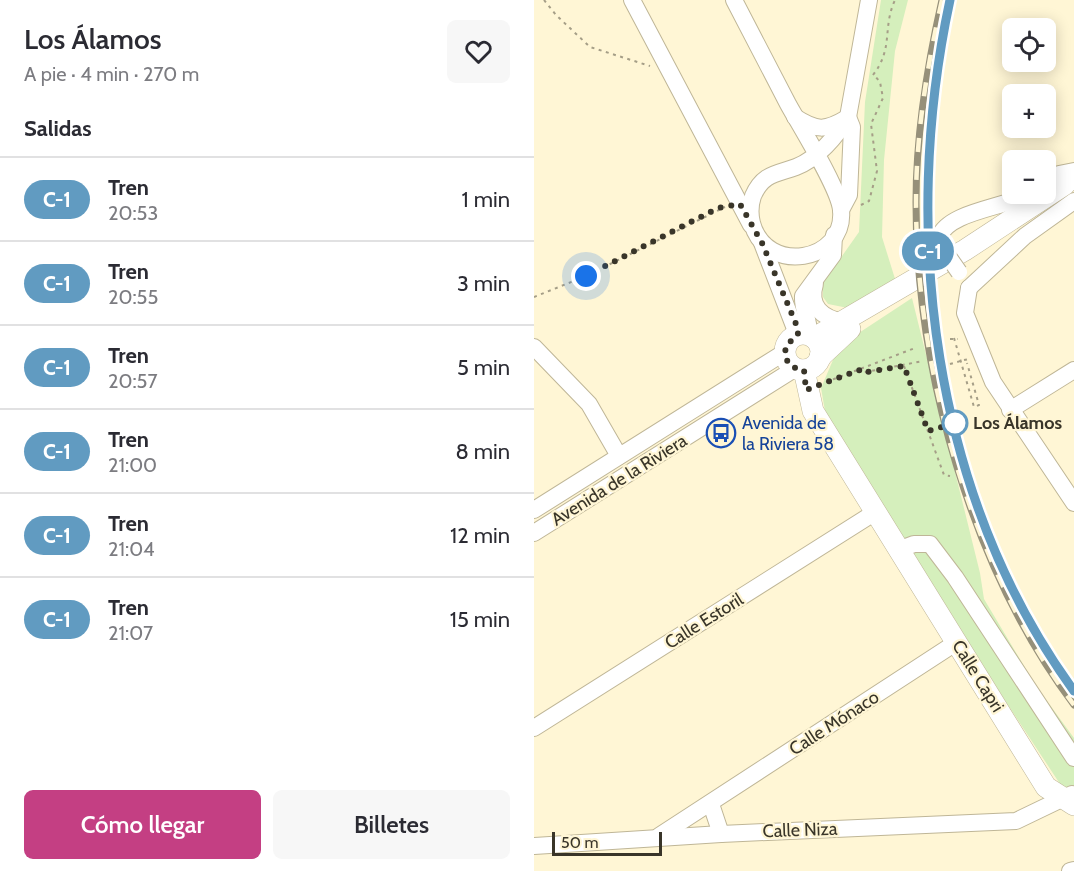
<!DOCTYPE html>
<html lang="es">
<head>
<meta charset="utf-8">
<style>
  :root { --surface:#fff; --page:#f7f7f7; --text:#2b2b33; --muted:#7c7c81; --line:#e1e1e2; --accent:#c43f83 }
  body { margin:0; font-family:Cabin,sans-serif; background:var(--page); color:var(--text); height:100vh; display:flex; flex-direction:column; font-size:22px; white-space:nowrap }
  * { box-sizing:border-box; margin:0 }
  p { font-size:20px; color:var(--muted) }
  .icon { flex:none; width:33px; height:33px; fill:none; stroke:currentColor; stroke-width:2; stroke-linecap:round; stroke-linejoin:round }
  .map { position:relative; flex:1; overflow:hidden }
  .side { display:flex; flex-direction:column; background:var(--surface); width:534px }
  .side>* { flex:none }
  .badge { padding:0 12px; border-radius:20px; font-size:21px; line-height:39px }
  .tools { position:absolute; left:468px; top:18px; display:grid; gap:12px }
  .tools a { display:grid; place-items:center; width:54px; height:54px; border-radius:9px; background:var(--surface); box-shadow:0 3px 15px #0003; font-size:30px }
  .scale { position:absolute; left:18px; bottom:15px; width:110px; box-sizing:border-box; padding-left:6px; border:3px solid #393529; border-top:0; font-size:16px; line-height:21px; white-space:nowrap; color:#393529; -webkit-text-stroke:4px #fff6d5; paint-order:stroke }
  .you { position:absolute; width:30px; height:30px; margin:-15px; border:4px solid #fff; border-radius:50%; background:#1a73e8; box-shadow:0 0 0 9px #1a73e833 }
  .map>.badge { position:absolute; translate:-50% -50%; box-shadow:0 0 0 3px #fff }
  h2 { padding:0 24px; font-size:22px; line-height:54px }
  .round { display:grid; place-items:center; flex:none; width:63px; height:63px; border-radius:9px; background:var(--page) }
  .overview { display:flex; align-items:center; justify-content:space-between; height:102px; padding:0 24px }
  h1 { font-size:28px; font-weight:600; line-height:45px }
  .button { display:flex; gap:12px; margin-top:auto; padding:12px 24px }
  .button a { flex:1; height:69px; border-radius:9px; background:var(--accent); color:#fff; font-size:24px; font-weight:600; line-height:69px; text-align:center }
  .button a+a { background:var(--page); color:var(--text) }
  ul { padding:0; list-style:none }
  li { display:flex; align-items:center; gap:18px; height:84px; padding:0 24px; border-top:2px solid var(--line) }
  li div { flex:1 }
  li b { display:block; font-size:22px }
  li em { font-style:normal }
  li .badge { min-width:66px; font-weight:700; text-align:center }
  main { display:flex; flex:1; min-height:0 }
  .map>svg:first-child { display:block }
</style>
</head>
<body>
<main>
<section class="side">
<div class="overview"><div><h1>Los Álamos</h1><p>A pie · 4 min · 270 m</p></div><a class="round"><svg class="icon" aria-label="heart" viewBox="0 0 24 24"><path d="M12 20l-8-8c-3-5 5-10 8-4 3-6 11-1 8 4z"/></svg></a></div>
<h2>Salidas</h2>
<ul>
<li><span class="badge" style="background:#619bc1;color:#fff">C-1</span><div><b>Tren</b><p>20:53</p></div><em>1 min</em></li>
<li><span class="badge" style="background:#619bc1;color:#fff">C-1</span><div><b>Tren</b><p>20:55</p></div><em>3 min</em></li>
<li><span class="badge" style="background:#619bc1;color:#fff">C-1</span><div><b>Tren</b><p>20:57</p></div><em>5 min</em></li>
<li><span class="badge" style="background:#619bc1;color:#fff">C-1</span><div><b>Tren</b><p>21:00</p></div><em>8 min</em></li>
<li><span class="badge" style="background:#619bc1;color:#fff">C-1</span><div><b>Tren</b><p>21:04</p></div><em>12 min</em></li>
<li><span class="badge" style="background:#619bc1;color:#fff">C-1</span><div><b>Tren</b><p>21:07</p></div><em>15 min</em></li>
</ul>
<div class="button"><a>Cómo llegar</a><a>Billetes</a></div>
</section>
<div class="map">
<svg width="540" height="871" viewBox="0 0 540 871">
  <rect width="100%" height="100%" fill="#fff6d5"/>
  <g fill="#d5efbc">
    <polygon points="347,0 374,0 361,51 350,160 348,237 362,282 319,309 294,304 289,297 289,283 325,232 331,102"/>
    <polygon points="378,298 446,573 450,599 502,686 540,738 540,799 528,787 472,702 291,411 287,388 305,346"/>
  </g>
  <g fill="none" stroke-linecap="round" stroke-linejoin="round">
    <g stroke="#bfb697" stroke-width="18">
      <g id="minor">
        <polyline points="98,0 217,225"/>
        <path d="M200,0L254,104C266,126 305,188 307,210C312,262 232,276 218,223C216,215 216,205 219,196C229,173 243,174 262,167C283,159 303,136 314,117L335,0"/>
        <path d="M261,117C283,131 291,131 313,118"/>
        <polyline points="512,183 525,174 540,171"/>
        <polyline points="307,210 315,195 318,127 314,117"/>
        <polyline points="228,243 263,334"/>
        <path d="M411,252L405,237C415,211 471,208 494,194"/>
        <path d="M281,284C274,307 289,318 309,322"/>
        <polyline points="435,288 431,313 459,382 540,503"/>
        <polyline points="435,288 491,236 540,201"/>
        <path d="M275,335C276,321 268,310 269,296L299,255L300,235"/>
        <polyline points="0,347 55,404 85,456"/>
        <polyline points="476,410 540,370"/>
        <polyline points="0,510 251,352"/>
        <polyline points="0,533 262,368"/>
        <polyline points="364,550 380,544 396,544 421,577 540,758"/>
        <polyline points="0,728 340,513"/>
        <polyline points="177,804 187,834"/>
        <polyline points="125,836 423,642"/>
        <polyline points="0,846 187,834 482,821 538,794"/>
        <polyline points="536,871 540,870"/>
      </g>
    </g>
    <g stroke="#bfb697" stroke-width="22">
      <g id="tertiary">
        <circle cx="269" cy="352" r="18"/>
        <polyline points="280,338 431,250 530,185 540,175"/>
        <polyline points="286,357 316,329"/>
        <polyline points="270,370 279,411 512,787 540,805"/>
      </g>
    </g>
    <g stroke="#a59e87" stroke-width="2" stroke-dasharray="3 4.5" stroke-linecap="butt">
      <polyline points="10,0 22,15 56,47 116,66"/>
      <path d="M339,75C360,48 348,28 361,0"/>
      <polyline points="327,205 335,201 343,171 337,124 349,98 346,82 340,75"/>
      <polyline points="0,297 52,276 191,207"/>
      <polyline points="420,338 440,407 445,405 433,363"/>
      <polyline points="416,339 424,339"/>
      <polyline points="416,364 430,360"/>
      <polyline points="370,366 410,475 416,476"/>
      <polyline points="325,370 327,373 389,361"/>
      <polyline points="292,382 381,348"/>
    </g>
    <use href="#minor" stroke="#fff" stroke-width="16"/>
    <use href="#tertiary" stroke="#fff" stroke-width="21"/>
    <g stroke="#96907a" stroke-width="7">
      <g id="rail">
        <path d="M408,0C393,66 382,134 382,202C382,372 438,569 540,705"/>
        <path d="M395,142C391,225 394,305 413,386"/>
      </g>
    </g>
    <use href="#rail" stroke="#fff6d5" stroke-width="4.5" stroke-dasharray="14" stroke-linecap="butt"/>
    <g stroke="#bfb697" stroke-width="18" stroke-linecap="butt">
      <polyline id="minor-bridge" points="411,252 425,272"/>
    </g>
    <polyline stroke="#a59e87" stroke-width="2" stroke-dasharray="3 4.5" stroke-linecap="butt" points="430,360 435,359"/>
    <use href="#minor-bridge" stroke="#fff" stroke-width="16"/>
  </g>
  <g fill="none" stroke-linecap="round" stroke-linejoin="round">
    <g stroke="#fff" stroke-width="14">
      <path id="line" d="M416,0C366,232 398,495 540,691"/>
    </g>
    <use href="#line" stroke="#619bc1" stroke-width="9"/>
    <path stroke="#393529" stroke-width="6" stroke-dasharray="0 10.8" d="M52,276L184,208L206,204L228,243L262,324L264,334L252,346C249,360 256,369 270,370L272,390L325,370L327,373L370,366L394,431L421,423"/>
  </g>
  <defs>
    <g id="bus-ring" transform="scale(1.5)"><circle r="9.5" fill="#fff6d5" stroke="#1a4fb4" stroke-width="1.5"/><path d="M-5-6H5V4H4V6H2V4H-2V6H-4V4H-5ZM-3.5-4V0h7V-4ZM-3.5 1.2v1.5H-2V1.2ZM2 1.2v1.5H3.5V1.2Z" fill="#1a4fb4"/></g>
  </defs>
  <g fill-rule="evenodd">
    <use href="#bus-ring" x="187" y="433"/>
  </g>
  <circle fill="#fff" stroke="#619bc1" stroke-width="3" cx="421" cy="423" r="12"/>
  <g text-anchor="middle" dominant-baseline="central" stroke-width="4.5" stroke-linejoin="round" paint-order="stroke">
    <g font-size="18" fill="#164399" stroke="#fff6d5" text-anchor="start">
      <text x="208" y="423">Avenida de<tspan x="208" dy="21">la Riviera 58</tspan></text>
    </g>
    <g font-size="18" font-weight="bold" fill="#393529" stroke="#fff6d5" text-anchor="start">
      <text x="439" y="423">Los Álamos</text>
    </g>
    <g font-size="18" fill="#393529" stroke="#fff6d5">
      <text transform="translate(85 480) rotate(-32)">Avenida de la Riviera</text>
      <text transform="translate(170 621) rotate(-32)">Calle Estoril</text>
      <text transform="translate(444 676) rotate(58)">Calle Capri</text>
      <text transform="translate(300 723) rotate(-33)">Calle Mónaco</text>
      <text transform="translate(266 830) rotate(-2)">Calle Niza</text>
    </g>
  </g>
</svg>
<div class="tools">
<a><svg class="icon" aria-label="locate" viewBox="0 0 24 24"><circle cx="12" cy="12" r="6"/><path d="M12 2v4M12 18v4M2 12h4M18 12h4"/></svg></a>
<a>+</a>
<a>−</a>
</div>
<div class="scale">50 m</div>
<div class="you" style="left:52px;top:276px"></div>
<b class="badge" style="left:394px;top:251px;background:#619bc1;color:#fff">C-1</b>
</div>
</main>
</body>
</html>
